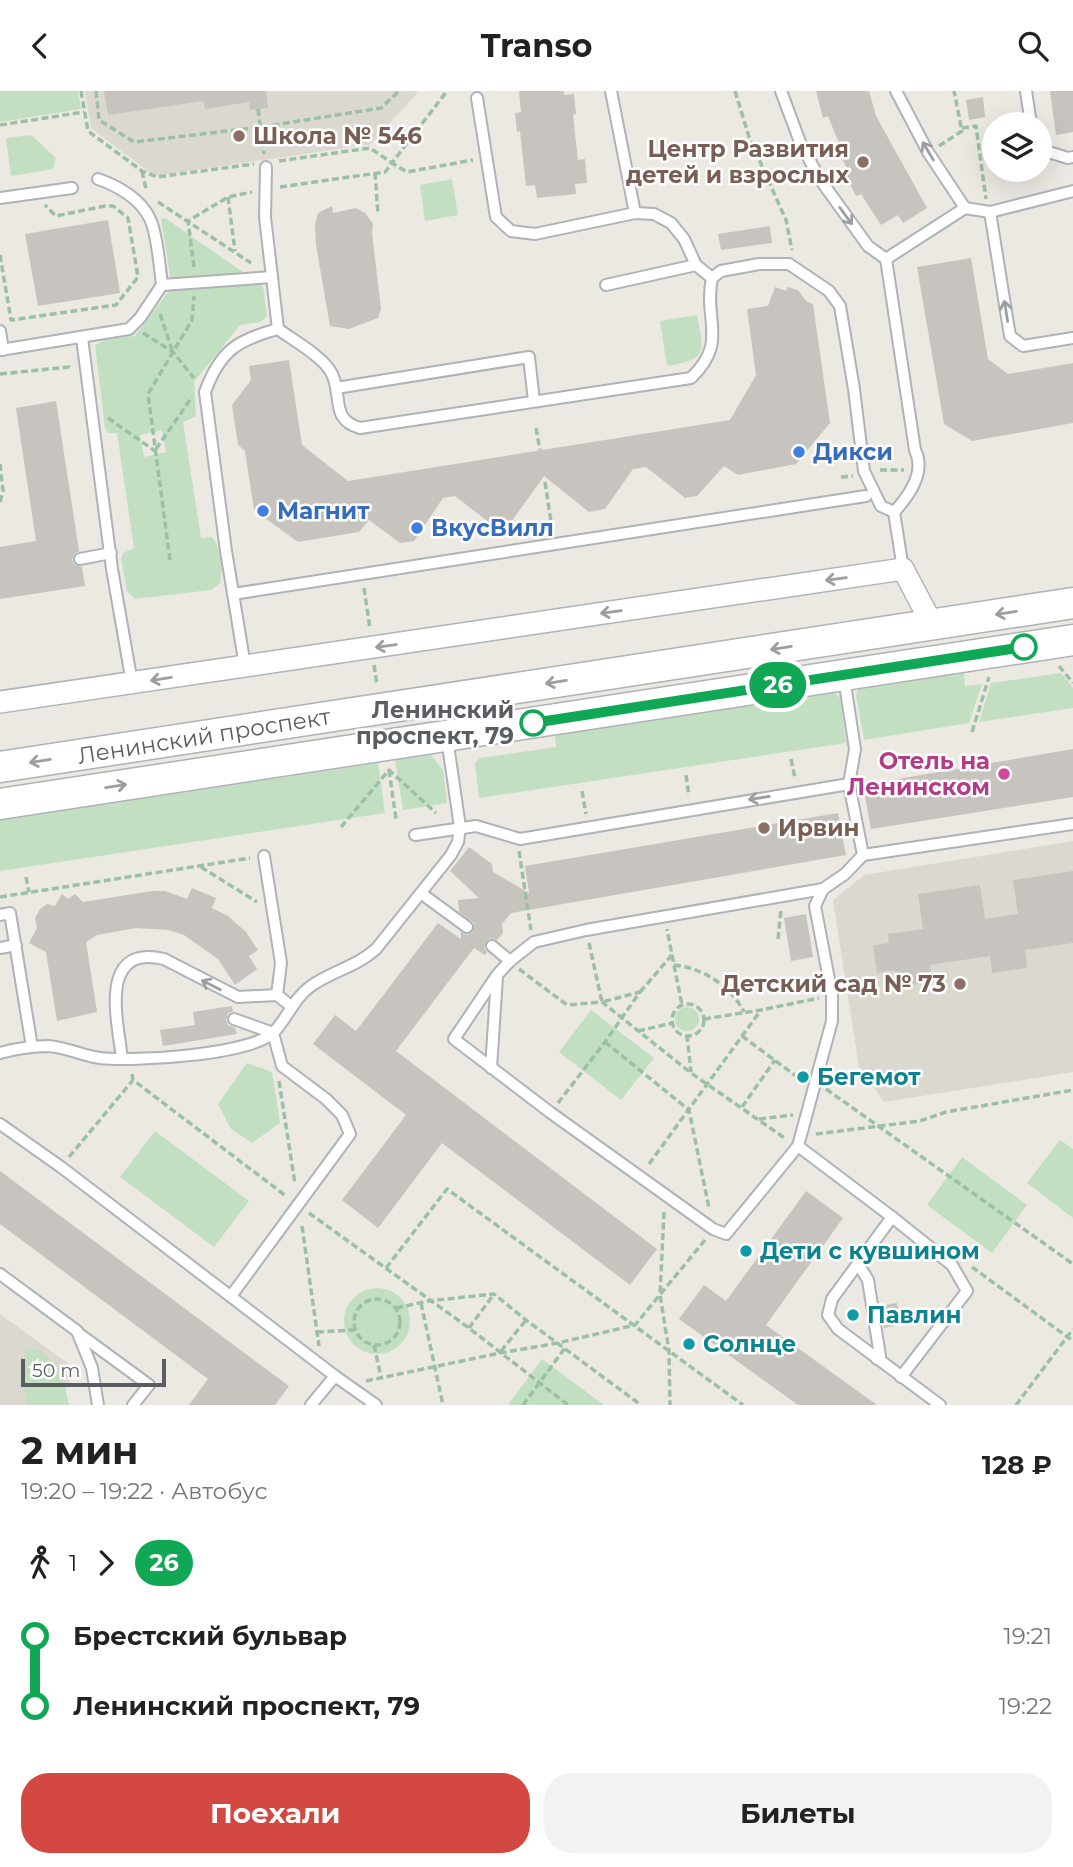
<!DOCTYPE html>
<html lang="ru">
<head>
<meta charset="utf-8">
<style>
  :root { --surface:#fff; --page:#f2f2f2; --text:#222; --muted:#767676; --accent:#d34840 }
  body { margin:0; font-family:Montserrat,sans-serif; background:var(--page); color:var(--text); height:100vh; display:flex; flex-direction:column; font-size:26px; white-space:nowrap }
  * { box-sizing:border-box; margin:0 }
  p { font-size:23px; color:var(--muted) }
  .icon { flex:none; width:38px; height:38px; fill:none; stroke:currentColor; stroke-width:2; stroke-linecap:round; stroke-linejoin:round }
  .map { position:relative; height:1314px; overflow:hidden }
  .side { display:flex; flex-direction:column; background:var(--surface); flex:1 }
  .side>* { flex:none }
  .badge { padding:0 14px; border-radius:23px; font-size:24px; line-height:46px }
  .buttons { position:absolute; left:982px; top:21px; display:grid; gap:14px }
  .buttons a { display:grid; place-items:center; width:70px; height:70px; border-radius:50%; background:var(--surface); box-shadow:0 7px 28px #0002; font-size:35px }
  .scale { position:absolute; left:21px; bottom:18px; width:145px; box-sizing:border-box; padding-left:7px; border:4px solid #5a5d61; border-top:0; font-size:19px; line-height:24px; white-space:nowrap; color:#5a5d61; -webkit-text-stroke:5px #fff; paint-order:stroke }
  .map>.badge { position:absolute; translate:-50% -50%; box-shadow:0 0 0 4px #fff }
  .legs { display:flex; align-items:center; gap:10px; height:77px; padding:0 21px; font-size:23px }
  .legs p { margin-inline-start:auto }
  .overview { display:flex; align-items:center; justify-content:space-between; height:119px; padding:0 21px }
  h1 { font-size:38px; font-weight:700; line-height:52px }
  .action { display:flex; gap:14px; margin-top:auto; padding:14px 21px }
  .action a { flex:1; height:80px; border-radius:28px; background:var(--accent); color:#fff; font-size:28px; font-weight:700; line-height:80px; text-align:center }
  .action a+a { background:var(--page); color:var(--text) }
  ul { padding:0 21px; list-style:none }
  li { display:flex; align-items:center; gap:24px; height:70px; font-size:26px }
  li i { display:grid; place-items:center; width:10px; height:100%; margin:0 9px; background:currentColor }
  li i::after { content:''; width:18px; height:18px; margin:-9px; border:5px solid; border-radius:50%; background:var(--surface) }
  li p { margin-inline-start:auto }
  li:first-child i { background:linear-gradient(#0000 50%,currentColor 0) }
  li:last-child i { background:linear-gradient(currentColor 50%,#0000 0) }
  header { display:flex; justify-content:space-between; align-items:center; height:91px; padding:0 21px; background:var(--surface); font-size:32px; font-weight:700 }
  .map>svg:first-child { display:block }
</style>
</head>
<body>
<header><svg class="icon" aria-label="back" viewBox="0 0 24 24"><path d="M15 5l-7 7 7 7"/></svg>Transo<svg class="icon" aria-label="search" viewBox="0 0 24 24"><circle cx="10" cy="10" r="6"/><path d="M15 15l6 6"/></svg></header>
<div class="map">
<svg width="1073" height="1314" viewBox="0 0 1073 1314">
  <rect width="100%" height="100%" fill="#ebe9e2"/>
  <g fill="#dbd8d0">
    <polygon points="85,0 419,0 371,53 154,85 91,37"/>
    <polygon points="1073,750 1073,981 884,1011 859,976 833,809 864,784"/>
    <polygon points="0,1223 77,1279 55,1314 0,1314"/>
  </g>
  <g fill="#c2e0c1" fill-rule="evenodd">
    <polygon points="0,0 78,0 81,18 0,31"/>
    <polygon points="31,44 56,67 53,78 11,85 6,47"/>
    <polygon points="452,88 458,124 425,130 420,94"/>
    <path d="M165,127L263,195L267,226L260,231L240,234L194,291L196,325L183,331L201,447L211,446C221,454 223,480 220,492L211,499L135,508L127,500L121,467L123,462L134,457L117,342H108L105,337L95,254L107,248L135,245L172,196L161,128ZM162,339L166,361L144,366L140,344Z"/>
    <path d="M697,224C704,262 709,268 667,275L660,230Z"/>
    <polygon points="964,582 965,595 982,593 969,632 864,649 856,604 858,598"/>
    <polygon points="1061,582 1073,597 1073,617 979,631 991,592"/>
    <polygon points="835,602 840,607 846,652 479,707 475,672 480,667 556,656 555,644"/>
    <polygon points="431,664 443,679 447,712 403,719 395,669"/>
    <polygon points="378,672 385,722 0,780 0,729"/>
    <circle cx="687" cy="928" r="12"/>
    <polygon points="591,919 654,967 621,1009 559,961"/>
    <polygon points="247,972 272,981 280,1032 252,1052 231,1038 218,1013"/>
    <polygon points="155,1040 249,1110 214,1156 120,1086"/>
    <polygon points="1060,1049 1073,1058 1073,1127 1027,1092"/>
    <polygon points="962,1066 1027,1114 992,1162 927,1114"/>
    <circle cx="377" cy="1230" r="33"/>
    <path d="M40,1258C60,1276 64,1284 68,1311L70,1314H26C28,1304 24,1299 23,1290C21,1279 24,1268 27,1259Z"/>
    <polygon points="542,1268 604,1314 508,1314"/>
  </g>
  <g fill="#c7c4bf">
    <polygon points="104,0 266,0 268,17 250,19 249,11 205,18 203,10 108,24"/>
    <polygon points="519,0 564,0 564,4 574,3 576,23 573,24 578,69 585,68 587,92 575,93 576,103 537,107 535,94 526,95 520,40 517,41 515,22 521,21"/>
    <polygon points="816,0 869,0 876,25 927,117 903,132 898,124 881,134 861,103 856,105 845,83 849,81 839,62 842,60 828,25 823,27"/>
    <polygon points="1050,0 1073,0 1073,41 1056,44"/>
    <polygon points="983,6 985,26 969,29 966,9"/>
    <polygon points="332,115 333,122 356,117 365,122 373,133 372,142 381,218 378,227 349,238 330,235 316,154 315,134 318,122"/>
    <polygon points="108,129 120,202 38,215 25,143"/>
    <polygon points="770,135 772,152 721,159 718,143"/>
    <polygon points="971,167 988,268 1008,283 1073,272 1073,332 972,350 944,333 917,176"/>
    <polygon points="775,196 786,200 788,196 798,199 806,210 813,213 830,332 796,373 738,384 724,375 697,405 685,407 646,376 633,378 605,418 589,421 544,385 509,434 495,436 455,405 443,407 414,450 400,452 369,429 359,441 298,451 254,419 245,360 238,354 232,314 251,289 249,275 289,269 302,354 348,390 730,329 756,284 747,218 768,215"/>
    <polygon points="56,310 79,460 74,463 72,469 75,474 82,476 85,495 0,508 0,456 36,450 16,317"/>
    <polygon points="1073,658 1073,706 871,738 863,694"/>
    <polygon points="838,722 846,764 511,822 502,833 503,842 497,849 490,847 486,851 484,857 487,861 485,864 474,857 396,960 657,1158 630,1194 442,1052 378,1137 342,1109 406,1024 313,953 335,924 356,940 438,832 461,848 461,841 467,844 473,841 474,832 459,821 458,809 479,807 450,780 469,756 492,773 493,781 529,802 525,775"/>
    <polygon points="1073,780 1073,852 1025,859 1027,877 992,882 990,865 930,874 933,891 898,896 895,879 877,882 873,854 889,852 888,843 923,838 918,803 980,794 985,828 1018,823 1013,789"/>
    <polygon points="192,797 216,807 212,817 228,825 246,841 258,859 249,865 257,878 235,894 218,868 184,844 168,839 136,837 97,844 86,851 97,921 57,930 46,861 29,852 37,837 35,827 40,818 47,813 55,815 62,803 68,808 75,803 83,811 152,800 165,800 187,808"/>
    <polygon points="806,823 813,866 791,870 784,827"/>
    <polygon points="232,915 233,920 228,922 226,929 228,934 235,937 237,943 163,955 160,939 195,934 193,921"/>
    <polygon points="0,1080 289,1295 275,1314 189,1314 208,1288 0,1133"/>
    <polygon points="806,1100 843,1127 766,1234 877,1314 798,1314 679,1228 704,1194 726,1210"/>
    <polygon points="897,1212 900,1234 884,1237 880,1215"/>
  </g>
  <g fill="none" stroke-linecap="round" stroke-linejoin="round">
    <g stroke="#afb2b6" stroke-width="14">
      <g id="service">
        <polyline points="611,0 635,122"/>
        <polyline points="781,0 800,51 819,87 868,155 886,168"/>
        <polyline points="896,0 928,61 965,117"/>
        <polyline points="1026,0 1031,33"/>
        <polyline points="477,7 496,126 511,140 535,143 635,122 654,123 671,132 684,148 696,174 712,187"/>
        <polyline points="1040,50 1045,60 1068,67 1073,66"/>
        <polyline points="0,107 72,97"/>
        <polyline points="990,121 1010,245 1023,255 1073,247"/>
        <polyline points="162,194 272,186"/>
        <polyline points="606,194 696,174"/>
        <path d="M278,238C293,249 325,267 332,283C343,307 330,328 360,337L691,287C729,251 703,229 712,187L721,180L759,173H789L829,200L840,215L854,298L864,380L881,415L894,421"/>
        <polyline points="0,240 3,259"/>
        <polyline points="82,247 112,478 132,592"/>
        <path d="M0,259L129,238L140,227L162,194C160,178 157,141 150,128C141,108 118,95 98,88"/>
        <polyline points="336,297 529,266 534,310"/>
        <polyline points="80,468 111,462"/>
        <path d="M903,478L894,421C909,405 926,381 915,359L886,168L965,117L990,121L1073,100"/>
        <polyline points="233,503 866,405"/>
        <path d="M245,575L226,460L205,301C220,260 237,249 278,238L265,126L266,76"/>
        <polyline points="844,587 855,658 849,693 863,764 845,783 823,798 815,815 832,904 832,930 798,1055 892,1126 832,1208 828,1224 838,1238 940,1314"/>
        <polyline points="415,744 476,735 520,748 849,693"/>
        <polyline points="863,764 1073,733"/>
        <polyline points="264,765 281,872 277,904 291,915"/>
        <polyline points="422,803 467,836"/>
        <polyline points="0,824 10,822 32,956"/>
        <polyline points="492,855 510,870"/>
        <polyline points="0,857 16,854"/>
        <path d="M0,962C15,958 33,955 48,955C66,956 83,965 100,967C133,971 251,964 274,941C288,926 294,907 311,895C332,880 356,876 376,858L451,764L458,751L460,736L447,647"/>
        <path d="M122,968C118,931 97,853 164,868L238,906L277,904"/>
        <polyline points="491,977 497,886"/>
        <polyline points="0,1033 61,1076 335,1285 376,1314"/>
        <polyline points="798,1055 726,1143 713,1138 551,1022 454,948 497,884 510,870 534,851 586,839 823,798"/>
        <polyline points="892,1126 952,1174 967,1200 901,1286"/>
        <polyline points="858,1173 868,1189 880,1265 877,1268"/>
        <polyline points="0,1183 77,1240 92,1277 98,1314"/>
        <polyline points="231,1205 350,1043 342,1024 326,1008 282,975 273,942 234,928"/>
        <polyline points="78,1242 149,1294 133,1314"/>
        <polyline points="311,1314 335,1285"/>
      </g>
    </g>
    <g stroke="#afb2b6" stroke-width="24">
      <polyline id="minor" points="0,611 903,478 932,533"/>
    </g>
    <g stroke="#afb1b6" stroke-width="33">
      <g id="secondary">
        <polyline points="0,676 1073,512"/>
        <polyline points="0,713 1073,549"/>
      </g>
    </g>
    <g stroke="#9bc0a5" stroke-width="3.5" stroke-dasharray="7 3.5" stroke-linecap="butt">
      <polyline points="81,0 88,40 142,80 157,86 254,73"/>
      <polyline points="96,0 99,29 134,51 261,36 381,17 399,0"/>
      <polyline points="735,0 749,46 786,129 792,159"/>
      <polyline points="258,18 264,63"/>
      <polyline points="0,34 84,21"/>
      <polyline points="962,37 976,35 986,108"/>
      <polyline points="939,55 962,40 954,0"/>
      <polyline points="279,70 370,57 392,72 447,0"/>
      <polyline points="142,80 146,98"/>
      <polyline points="375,82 378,123"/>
      <polyline points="280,96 385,81 392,72 407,81 473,69"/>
      <polyline points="228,106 235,160"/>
      <polyline points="158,111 251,172"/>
      <polyline points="0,164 11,229 116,214 138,186 128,127 113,115 105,115 56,125 45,114"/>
      <polyline points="194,176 188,130 228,106 252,101"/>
      <polyline points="160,223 172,259"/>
      <polyline points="143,242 173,261 194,287"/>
      <polyline points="0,283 69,276 70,278"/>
      <polyline points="108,327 155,360"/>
      <polyline points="536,337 540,359"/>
      <polyline points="156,358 192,306"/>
      <polyline points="0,373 3,400 0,411"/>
      <polyline points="880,379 904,379"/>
      <polyline points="841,386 853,385"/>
      <polyline points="545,391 551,431"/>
      <polyline points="170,469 148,303 192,229 194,205"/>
      <polyline points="364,497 370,538"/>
      <polyline points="374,574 377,594"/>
      <polyline points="1059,575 1073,592"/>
      <polyline points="972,641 989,586"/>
      <polyline points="791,668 795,687"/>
      <polyline points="389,679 396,728"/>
      <polyline points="686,684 689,705"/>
      <polyline points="582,700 586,723"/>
      <polyline points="341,736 389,679 436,722"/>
      <polyline points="519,760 531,839"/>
      <polyline points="201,776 257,811"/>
      <polyline points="26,786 29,801"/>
      <polyline points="0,806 250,767"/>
      <polyline points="778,848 781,819"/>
      <polyline points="672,864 682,914"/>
      <path d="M674,874C703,877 731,895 744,921"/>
      <polyline points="519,878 567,914 602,911 691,982 786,1048"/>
      <polyline points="640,901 672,864 667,838"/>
      <circle cx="688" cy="929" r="16"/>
      <polyline points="704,928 761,919 819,907"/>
      <polyline points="638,940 673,932"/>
      <polyline points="687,944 691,981"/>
      <polyline points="742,945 800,988"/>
      <polyline points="605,951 689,1019 709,1117"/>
      <polyline points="132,983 133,989 286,1105"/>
      <polyline points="279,990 295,1093"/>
      <polyline points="826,998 1073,1173"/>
      <polyline points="558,1012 605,951 640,901 602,911 589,852"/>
      <polyline points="742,1016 775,969"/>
      <polyline points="759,1028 793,1024"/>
      <polyline points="816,1043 920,1030 946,1021 1073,999"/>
      <polyline points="69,1066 133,989"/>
      <polyline points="649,1073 761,919"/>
      <polyline points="664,1121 660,1204 669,1260 670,1314"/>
      <polyline points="309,1122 469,1237 568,1314"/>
      <polyline points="302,1135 319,1255"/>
      <polyline points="972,1176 1073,1250"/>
      <polyline points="386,1177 447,1098 743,1314"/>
      <circle cx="377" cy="1231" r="23"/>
      <polyline points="421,1212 443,1314"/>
      <polyline points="396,1217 428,1210 494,1203 526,1229 641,1314"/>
      <polyline points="469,1237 494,1203"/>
      <polyline points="317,1241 355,1239"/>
      <polyline points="374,1254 381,1286"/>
      <polyline points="501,1260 526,1229"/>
      <polyline points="366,1290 500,1262 558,1252 635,1234 705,1149"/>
      <polyline points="523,1314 565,1257"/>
      <polyline points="1016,1314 1073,1238"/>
    </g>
    <use href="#service" stroke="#fff" stroke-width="10"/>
    <use href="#minor" stroke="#fff" stroke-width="21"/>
    <use href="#secondary" stroke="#fff" stroke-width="30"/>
  </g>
  <defs><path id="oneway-shaft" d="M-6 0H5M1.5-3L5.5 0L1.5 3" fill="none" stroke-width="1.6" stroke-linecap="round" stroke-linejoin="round" transform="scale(1.75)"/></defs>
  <g stroke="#9c9ea0">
    <use href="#oneway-shaft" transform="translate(928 60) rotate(-121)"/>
    <use href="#oneway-shaft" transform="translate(846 125) rotate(54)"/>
    <use href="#oneway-shaft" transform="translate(1006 220) rotate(-99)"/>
    <use href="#oneway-shaft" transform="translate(836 488) rotate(172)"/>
    <use href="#oneway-shaft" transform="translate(611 521) rotate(172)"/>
    <use href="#oneway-shaft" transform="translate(1006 522) rotate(171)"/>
    <use href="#oneway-shaft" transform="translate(386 555) rotate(172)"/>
    <use href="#oneway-shaft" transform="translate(781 557) rotate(171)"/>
    <use href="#oneway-shaft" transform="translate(161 588) rotate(171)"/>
    <use href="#oneway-shaft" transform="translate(556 591) rotate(171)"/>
    <use href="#oneway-shaft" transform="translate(40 670) rotate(171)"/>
    <use href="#oneway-shaft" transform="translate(116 695) rotate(-9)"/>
    <use href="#oneway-shaft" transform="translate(759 707) rotate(171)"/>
    <use href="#oneway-shaft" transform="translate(211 894) rotate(-153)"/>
  </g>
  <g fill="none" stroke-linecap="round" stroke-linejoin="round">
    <g stroke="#fff" stroke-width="16">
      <polyline id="line-1" points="533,632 1024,556"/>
    </g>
    <use href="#line-1" stroke="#10a855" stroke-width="10"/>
  </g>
  <g fill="#8d6e63" stroke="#fff" stroke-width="2.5">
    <circle cx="239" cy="45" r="7"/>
    <circle cx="863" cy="71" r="7"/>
    <circle cx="764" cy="737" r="7"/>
    <circle cx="960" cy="893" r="7"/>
  </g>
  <g fill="#3f7fe0" stroke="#fff" stroke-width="2.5">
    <circle cx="799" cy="361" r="7"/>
    <circle cx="263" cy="420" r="7"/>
    <circle cx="417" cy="437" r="7"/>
  </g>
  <g fill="#fff" stroke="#10a855" stroke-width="3.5">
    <circle cx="1024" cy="556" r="12"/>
    <circle cx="533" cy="632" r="12"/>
  </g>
  <circle fill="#d1479c" stroke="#fff" stroke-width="2.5" cx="1004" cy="683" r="7"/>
  <g fill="#0f9aa8" stroke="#fff" stroke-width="2.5">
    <circle cx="803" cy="986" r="7"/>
    <circle cx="746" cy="1160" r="7"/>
    <circle cx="853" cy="1224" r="7"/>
    <circle cx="689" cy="1253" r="7"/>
  </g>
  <g text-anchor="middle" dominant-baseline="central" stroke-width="5" stroke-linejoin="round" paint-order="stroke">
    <g font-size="23" font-weight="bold" fill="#785e54" stroke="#fff" text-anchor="start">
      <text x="253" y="45">Школа № 546</text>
      <text x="849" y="58" text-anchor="end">Центр Развития<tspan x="849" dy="26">детей и взрослых</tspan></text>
      <text x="778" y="737">Ирвин</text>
      <text x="946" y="893" text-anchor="end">Детский сад № 73</text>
    </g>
    <g font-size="23" font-weight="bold" fill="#366cbe" stroke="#fff" text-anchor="start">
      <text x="813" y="361">Дикси</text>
      <text x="277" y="420">Магнит</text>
      <text x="431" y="437">ВкусВилл</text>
    </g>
    <g font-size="23" font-weight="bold" fill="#5a5d61" stroke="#fff" text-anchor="end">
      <text x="514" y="619">Ленинский<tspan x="514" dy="26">проспект, 79</tspan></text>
    </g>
    <g font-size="23" fill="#5a5d61" stroke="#fff">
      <text transform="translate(204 645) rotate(-9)">Ленинский проспект</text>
    </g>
    <g font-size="23" font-weight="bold" fill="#b23c85" stroke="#fff" text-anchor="end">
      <text x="990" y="670">Отель на<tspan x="990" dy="26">Ленинском</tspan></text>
    </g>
    <g font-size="23" font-weight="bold" fill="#0d838f" stroke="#fff" text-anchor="start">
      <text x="817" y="986">Бегемот</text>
      <text x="760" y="1160">Дети с кувшином</text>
      <text x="867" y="1224">Павлин</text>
      <text x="703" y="1253">Солнце</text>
    </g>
  </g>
</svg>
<div class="buttons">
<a><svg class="icon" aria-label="layers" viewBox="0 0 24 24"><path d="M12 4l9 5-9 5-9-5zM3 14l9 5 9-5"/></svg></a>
</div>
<div class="scale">50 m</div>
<b class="badge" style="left:778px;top:594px;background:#10a855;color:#fff">26</b>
</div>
<section class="side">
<div class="overview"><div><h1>2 мин</h1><p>19:20 – 19:22 · Автобус</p></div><b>128 ₽</b></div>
<div class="legs"><svg class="icon" aria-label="walk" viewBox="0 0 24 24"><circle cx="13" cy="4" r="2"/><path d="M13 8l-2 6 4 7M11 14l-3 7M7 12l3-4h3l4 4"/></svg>1<svg class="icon" aria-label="forward" viewBox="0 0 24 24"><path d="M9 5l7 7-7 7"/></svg><b class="badge" style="background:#10a855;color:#fff">26</b></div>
<ul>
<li><i style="color:#10a855"></i><b>Брестский бульвар</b><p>19:21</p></li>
<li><i style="color:#10a855"></i><b>Ленинский проспект, 79</b><p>19:22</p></li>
</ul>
<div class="action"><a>Поехали</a><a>Билеты</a></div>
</section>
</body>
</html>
